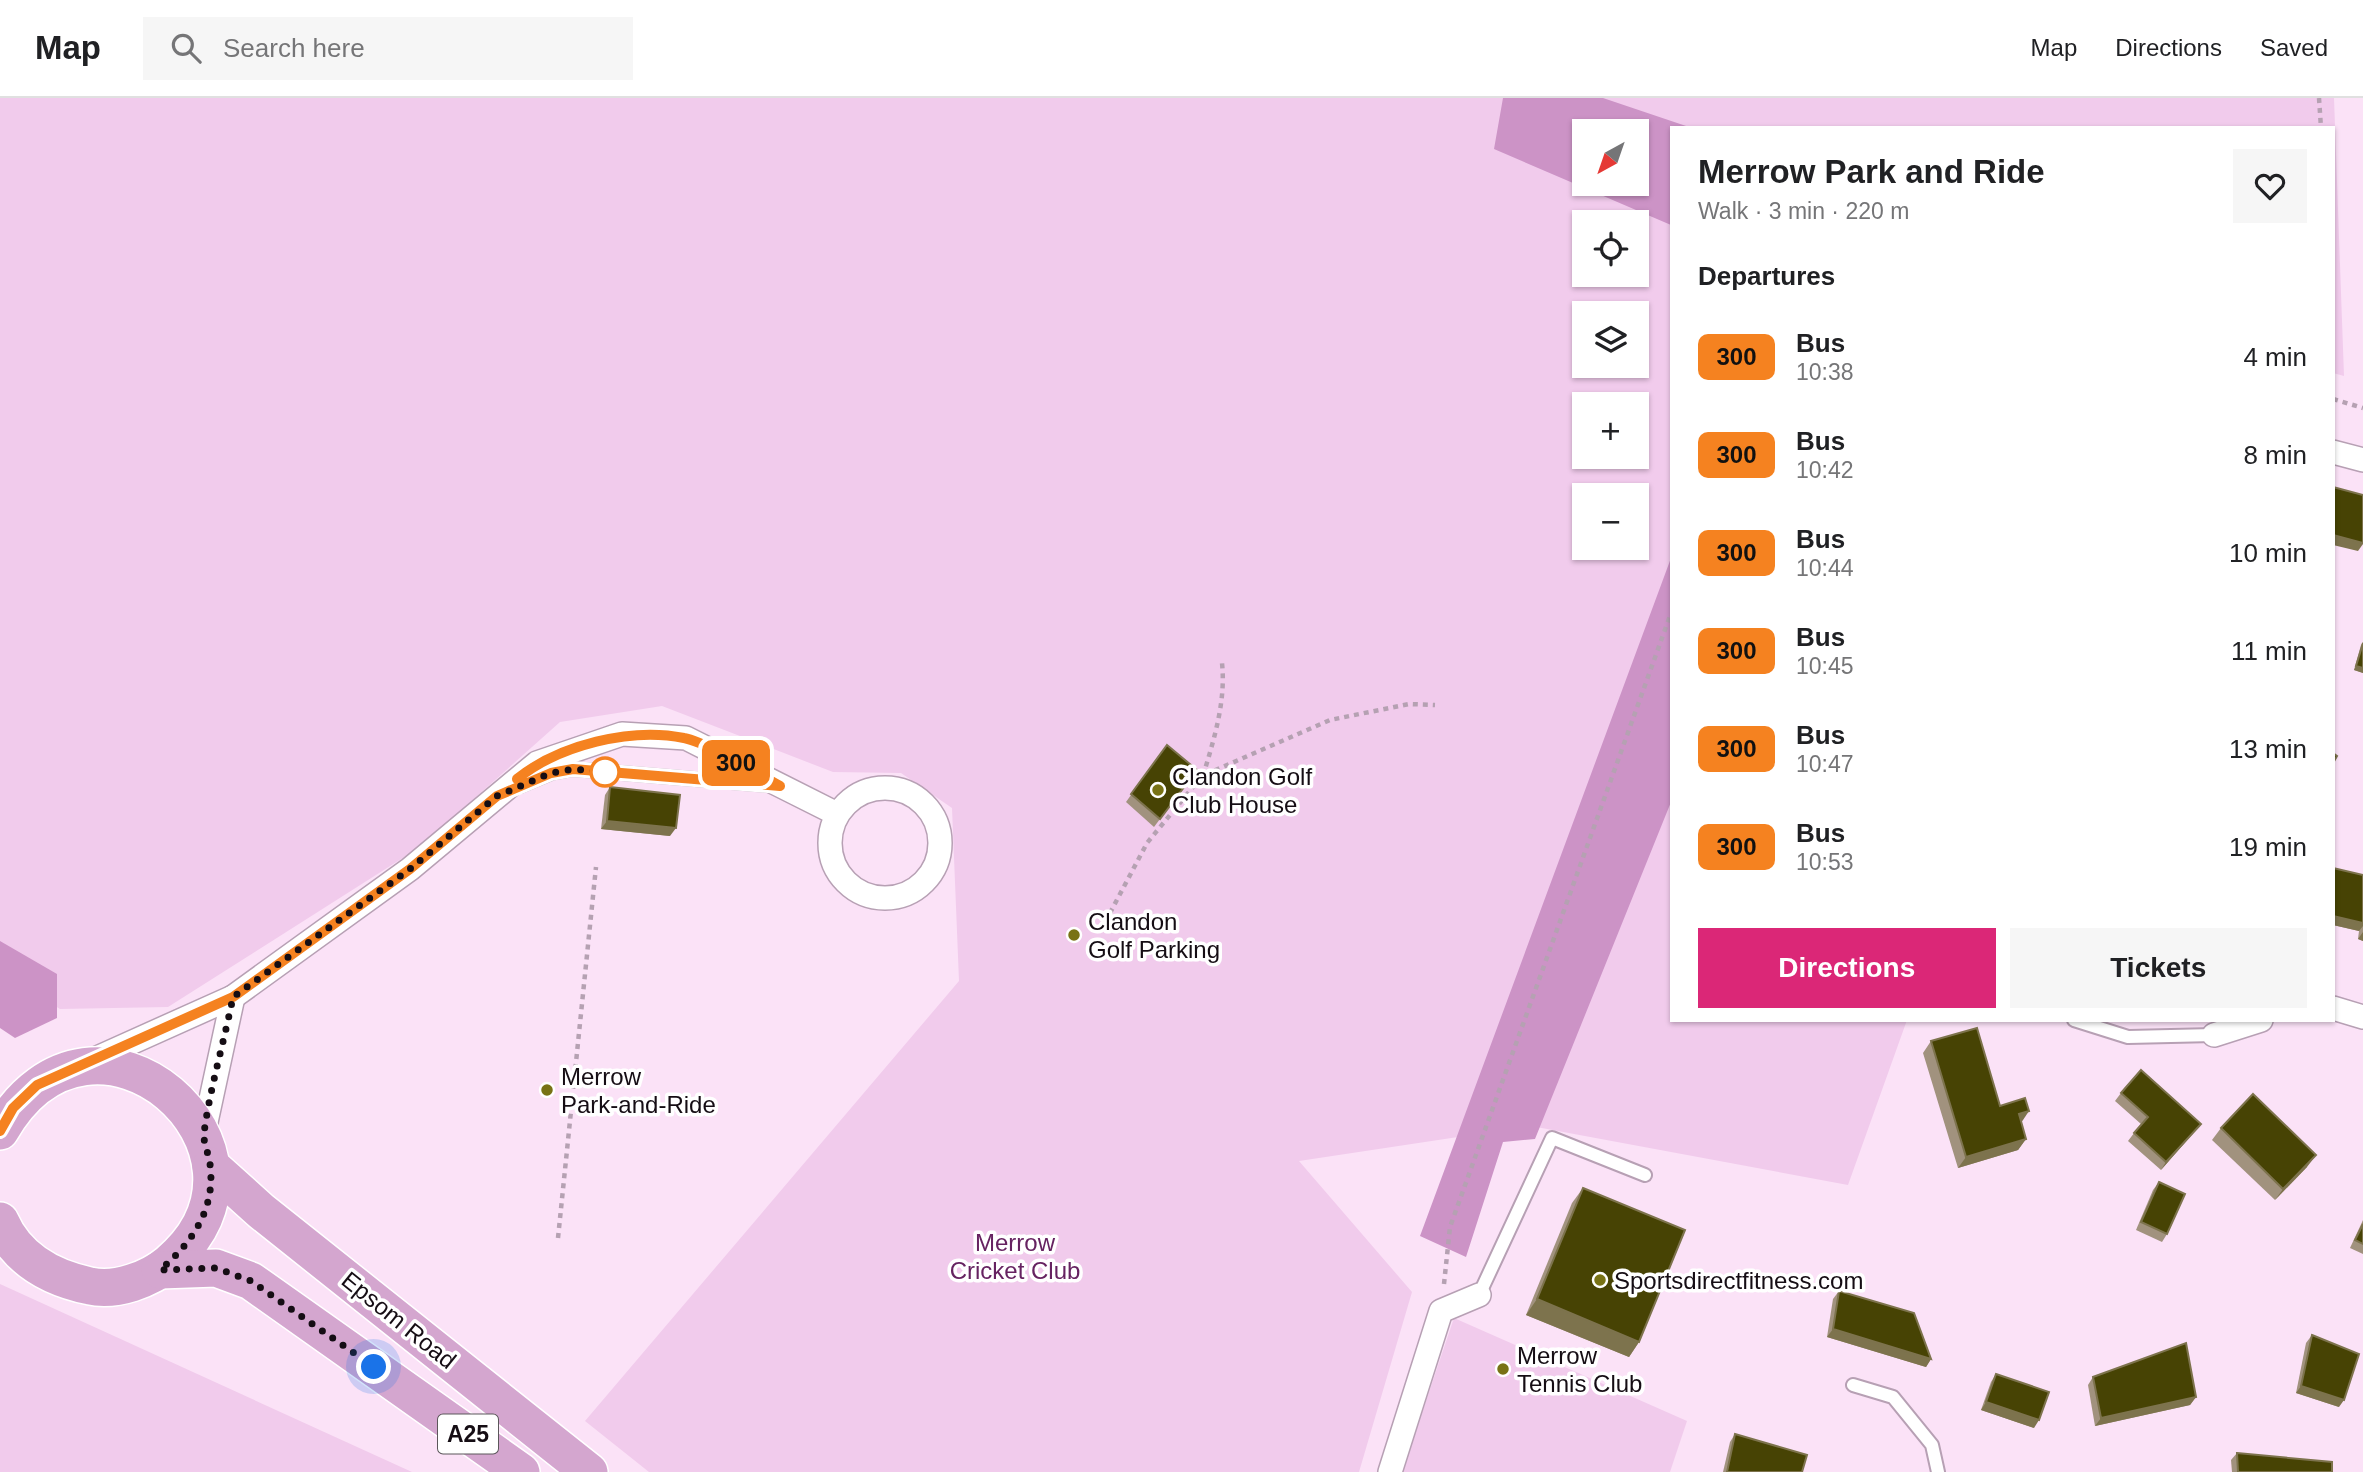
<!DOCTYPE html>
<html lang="en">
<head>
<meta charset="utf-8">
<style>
  :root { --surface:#fff; --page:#f6f6f6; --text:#202124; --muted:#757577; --line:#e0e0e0; --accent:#db2777 }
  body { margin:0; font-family:Helvetica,sans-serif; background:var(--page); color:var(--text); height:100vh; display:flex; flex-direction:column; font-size:26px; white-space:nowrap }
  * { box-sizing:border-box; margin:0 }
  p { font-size:23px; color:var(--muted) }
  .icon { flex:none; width:38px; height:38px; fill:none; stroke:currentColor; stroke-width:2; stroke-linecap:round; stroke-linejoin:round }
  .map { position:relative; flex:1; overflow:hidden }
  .sheet { position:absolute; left:1670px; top:28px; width:665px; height:896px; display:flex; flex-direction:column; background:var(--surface); border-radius:0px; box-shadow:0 2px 5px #0004 }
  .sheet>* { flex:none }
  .badge { padding:0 14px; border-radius:10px; font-size:24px; line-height:46px }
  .needle { width:46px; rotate:220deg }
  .buttons { position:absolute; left:1572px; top:21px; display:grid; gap:14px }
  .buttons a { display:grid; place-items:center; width:77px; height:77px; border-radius:0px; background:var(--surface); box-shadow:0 2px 5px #0004; font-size:35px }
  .you { position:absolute; width:35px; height:35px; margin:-18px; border:5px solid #fff; border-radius:50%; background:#1a73e8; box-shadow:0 0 0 10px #1a73e833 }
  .map>.badge { position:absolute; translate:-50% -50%; box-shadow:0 0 0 4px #fff }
  h2 { padding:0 28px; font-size:26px; line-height:63px }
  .round { display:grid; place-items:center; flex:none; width:74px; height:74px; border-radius:0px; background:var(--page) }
  .headline { display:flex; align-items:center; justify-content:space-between; height:119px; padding:0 28px }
  h1 { font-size:33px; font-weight:700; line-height:52px }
  .cta { display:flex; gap:14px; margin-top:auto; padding:14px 28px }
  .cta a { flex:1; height:80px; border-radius:0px; background:var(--accent); color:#fff; font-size:28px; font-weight:700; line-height:80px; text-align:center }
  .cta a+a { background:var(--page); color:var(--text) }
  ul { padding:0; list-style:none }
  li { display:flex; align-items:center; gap:21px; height:98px; padding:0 28px }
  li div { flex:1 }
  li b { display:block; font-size:26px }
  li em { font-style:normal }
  li .badge { min-width:77px; font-weight:700; text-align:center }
  header { display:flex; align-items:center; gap:42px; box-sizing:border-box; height:98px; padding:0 35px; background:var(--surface); border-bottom:2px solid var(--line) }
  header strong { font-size:33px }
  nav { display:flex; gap:38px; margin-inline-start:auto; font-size:24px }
  .search { width:490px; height:63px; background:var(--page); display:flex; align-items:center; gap:18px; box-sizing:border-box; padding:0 24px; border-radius:0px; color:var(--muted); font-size:26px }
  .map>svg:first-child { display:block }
</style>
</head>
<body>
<header>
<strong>Map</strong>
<div class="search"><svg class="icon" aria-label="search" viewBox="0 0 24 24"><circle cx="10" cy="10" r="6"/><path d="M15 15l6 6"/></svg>Search here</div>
<nav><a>Map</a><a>Directions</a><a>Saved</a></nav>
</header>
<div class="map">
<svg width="2363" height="1374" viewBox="0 0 2363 1374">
  <rect width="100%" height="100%" fill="#fbe2f7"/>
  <g fill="#f1cbec" fill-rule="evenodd">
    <path d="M0,0H2334L2344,278L2333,275V30H1671V922H1907L1848,1087L1531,1028L1299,1063L1412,1194L1359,1374H649L585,1323L959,883L952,710L901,675L833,674L662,608L560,624L420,749L168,909L60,911L0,874ZM1584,33H1636V86H1584ZM1584,124H1636V177H1584ZM1584,215H1636V268H1584ZM1584,306H1636V359H1584ZM1584,397H1636V450H1584Z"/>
    <polygon points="0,1186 412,1374 0,1374"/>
    <polygon points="1454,1220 1687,1323 1670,1374 1402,1374"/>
  </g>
  <g fill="#cc93c6" fill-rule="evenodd">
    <path d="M1503,0H1603L1692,30H1671V127L1494,51ZM1584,33H1636V86H1584Z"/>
    <polygon points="1671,460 1671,704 1535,1041 1503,1044 1466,1159 1420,1138"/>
    <polygon points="0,843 57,876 57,920 15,940 0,930"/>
  </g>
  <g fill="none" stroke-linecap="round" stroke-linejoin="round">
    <g stroke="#b7a0b4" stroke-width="16">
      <g id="lane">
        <polyline points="520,688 551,675 573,671 768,687"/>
        <polyline points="2074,922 2128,939 2214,937"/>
        <polyline points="1479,1197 1552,1040 1645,1077"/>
        <polyline points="1853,1287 1893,1299 1932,1347 1938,1374"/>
      </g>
    </g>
    <g stroke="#b7a0b4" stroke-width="26">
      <g id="street">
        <polyline points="2333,354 2363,362"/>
        <circle cx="885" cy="745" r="55"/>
        <polyline points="2333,910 2363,919"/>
        <polyline points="2214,937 2261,922"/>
        <polyline points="86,965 233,899 410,771 537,665 622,636 686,640 837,716"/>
        <polyline points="203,1038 233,899"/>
        <polyline points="1390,1374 1441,1213 1479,1197"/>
      </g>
    </g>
    <g stroke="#fff" stroke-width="40">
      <g id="primary">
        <path d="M0,1033C94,869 301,1053 169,1165C150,1181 116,1194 90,1188C51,1180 17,1162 0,1123"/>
        <polyline points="211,1068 261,1113 589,1374"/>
        <polyline points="160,1172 216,1170 251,1183 521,1374"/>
      </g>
    </g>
    <g stroke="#b5a1b2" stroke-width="4.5" stroke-dasharray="5 5" stroke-linecap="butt">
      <polyline points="2319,0 2321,30"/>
      <polyline points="2333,301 2363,310"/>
      <path d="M1203,678C1214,641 1226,604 1222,565"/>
      <polyline points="1110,815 1147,745 1202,678 1330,622 1409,606 1435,607"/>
      <polyline points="558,1140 596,769"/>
      <polyline points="1444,1186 1450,1129 1671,515"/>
    </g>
    <use href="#lane" stroke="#fff" stroke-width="12"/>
    <use href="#street" stroke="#fff" stroke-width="23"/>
    <use href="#primary" stroke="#d4a6cf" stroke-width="37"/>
  </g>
  <g fill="#a1927e">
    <polygon points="2363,544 2363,575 2354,572 2361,547"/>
    <polygon points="1167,647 1197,672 1154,729 1126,704"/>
    <polygon points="610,689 670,738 601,731 605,697"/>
    <polygon points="2333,770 2363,777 2363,843 2358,841 2359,833 2333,827"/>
    <polygon points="1931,943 2000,1008 2021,1025 2026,1041 2018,1052 1958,1070 1923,955"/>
    <polygon points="2121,995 2201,1026 2195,1033 2161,1072 2128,1043 2141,1026 2115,1003"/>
    <polygon points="2221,1030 2307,1069 2275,1102 2212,1042"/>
    <polygon points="2159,1084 2167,1136 2162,1144 2136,1132 2153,1092"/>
    <polygon points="1583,1090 1639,1244 1629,1259 1526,1217 1572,1105"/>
    <polygon points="2363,1122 2363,1156 2350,1150"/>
    <polygon points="1839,1193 1931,1261 1926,1269 1827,1239 1833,1201"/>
    <polygon points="2312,1237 2339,1309 2296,1295 2306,1245"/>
    <polygon points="1996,1276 2034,1330 1981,1312 1991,1284"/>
    <polygon points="2093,1279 2196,1299 2190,1307 2095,1328 2088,1287"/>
    <polygon points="1735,1336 1802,1374 1723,1374 1730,1344"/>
    <polygon points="2237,1355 2332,1374 2232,1374 2231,1362"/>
  </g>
  <g fill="#7d734d">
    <polygon points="2333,437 2363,445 2363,446 2358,453 2333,447"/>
    <polygon points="2356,568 2363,570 2363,575 2354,572"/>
    <polygon points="607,723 676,730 670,738 601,731"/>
    <polygon points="2333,818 2363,825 2363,828 2359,833 2333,827"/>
    <polygon points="2363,834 2363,843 2358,841"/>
    <polygon points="2029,1013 2021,1025 2019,1016"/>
    <polygon points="2201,1026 2195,1033 2161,1072 2166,1064"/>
    <polygon points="2026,1041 2018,1052 1958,1070 1966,1059"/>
    <polygon points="2316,1057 2307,1069 2275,1102 2283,1091"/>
    <polygon points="1537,1201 1639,1244 1629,1259 1526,1217"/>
    <polygon points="1833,1231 1931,1261 1926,1269 1827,1239"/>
    <polygon points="2301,1288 2344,1302 2339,1309 2296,1295"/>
    <polygon points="2196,1299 2190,1307 2095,1328 2101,1320"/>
    <polygon points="1986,1304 2039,1322 2034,1330 1981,1312"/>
  </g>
  <g fill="#474304" stroke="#7d734d" stroke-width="2">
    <polygon points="2333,389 2363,397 2363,445 2333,437"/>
    <polygon points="2363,545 2363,570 2356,568"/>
    <polygon points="1167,647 1197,672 1160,721 1131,696"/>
    <polygon points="2333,655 2337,658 2333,665"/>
    <polygon points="610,689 680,697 676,730 607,723"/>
    <polygon points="2333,770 2363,777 2363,825 2333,818"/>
    <polygon points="1977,930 2000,1008 2025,1000 2029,1013 2019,1016 2026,1041 1966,1059 1931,943"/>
    <polygon points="2141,972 2201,1026 2166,1064 2134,1035 2148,1019 2121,995"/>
    <polygon points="2253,996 2316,1057 2283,1091 2221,1030"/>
    <polygon points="2159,1084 2185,1096 2167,1136 2141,1124"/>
    <polygon points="1583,1090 1685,1132 1639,1244 1537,1201"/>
    <polygon points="2363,1126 2363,1146 2355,1142"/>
    <polygon points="1839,1193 1914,1215 1931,1261 1833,1231"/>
    <polygon points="2312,1237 2359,1256 2344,1302 2301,1288"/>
    <polygon points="2186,1245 2196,1299 2101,1320 2093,1279"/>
    <polygon points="1996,1276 2049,1294 2039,1322 1986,1304"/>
    <polygon points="1735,1336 1807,1357 1802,1374 1727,1374"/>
    <polygon points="2237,1355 2332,1364 2332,1374 2238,1374"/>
  </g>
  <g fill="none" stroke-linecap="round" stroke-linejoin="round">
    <g stroke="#fff" stroke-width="16">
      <path id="line" d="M0,1033L13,1010L37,987L233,899L410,771L497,698L551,675L573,671L780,688C758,676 706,644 684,640C631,629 559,647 517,681"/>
    </g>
    <use href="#line" stroke="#f58220" stroke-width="10"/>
    <path stroke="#150d14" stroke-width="7" stroke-dasharray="0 12.6" d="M374,1269L251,1183L216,1170L160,1172C192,1145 216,1111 210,1066C209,1056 203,1045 204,1035C210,990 224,944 233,899L410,771L497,698L551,675L573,671L605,674"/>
  </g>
  <circle fill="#fff" stroke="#f58220" stroke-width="3.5" cx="605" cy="674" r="14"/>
  <g fill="#787215" stroke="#fff" stroke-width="2.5">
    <circle cx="1158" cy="692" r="7"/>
    <circle cx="1074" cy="837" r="7"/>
    <circle cx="547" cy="992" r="7"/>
    <circle cx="1600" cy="1182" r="7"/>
    <circle cx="1503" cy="1271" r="7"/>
  </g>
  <g text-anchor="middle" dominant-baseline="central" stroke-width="7" stroke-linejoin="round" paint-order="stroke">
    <rect fill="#fff" stroke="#5b565a" stroke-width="2" x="438" y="1316.5" width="60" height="39" rx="5"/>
    <g font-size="23" font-weight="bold" fill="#150d14">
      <text x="468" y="1336">A25</text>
    </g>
    <g font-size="24" fill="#150d14" stroke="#fff" text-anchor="start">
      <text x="1172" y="678">Clandon Golf<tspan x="1172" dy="28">Club House</tspan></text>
      <text x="1088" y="823">Clandon<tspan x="1088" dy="28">Golf Parking</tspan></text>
      <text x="561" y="978">Merrow<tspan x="561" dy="28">Park-and-Ride</tspan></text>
      <text x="1614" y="1182">Sportsdirectfitness.com</text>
      <text x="1517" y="1257">Merrow<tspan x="1517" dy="28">Tennis Club</tspan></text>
    </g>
    <g font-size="24" fill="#662261" stroke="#fff">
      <text x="1015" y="1144">Merrow<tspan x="1015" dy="28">Cricket Club</tspan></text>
    </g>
    <g font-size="24" fill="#150d14" stroke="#fff">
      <text transform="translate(399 1222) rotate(39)">Epsom Road</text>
    </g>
  </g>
</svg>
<div class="buttons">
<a><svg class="needle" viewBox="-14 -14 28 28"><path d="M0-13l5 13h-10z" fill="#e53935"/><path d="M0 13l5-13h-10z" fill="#757577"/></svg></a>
<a><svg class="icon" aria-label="locate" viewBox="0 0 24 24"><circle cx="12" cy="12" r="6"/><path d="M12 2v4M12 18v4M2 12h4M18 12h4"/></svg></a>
<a><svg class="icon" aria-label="layers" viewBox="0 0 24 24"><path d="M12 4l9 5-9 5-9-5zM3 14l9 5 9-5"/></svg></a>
<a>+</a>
<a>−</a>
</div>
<div class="you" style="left:374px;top:1269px"></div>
<b class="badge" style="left:736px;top:665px;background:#f58220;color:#111">300</b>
<section class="sheet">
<div class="headline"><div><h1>Merrow Park and Ride</h1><p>Walk · 3 min · 220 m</p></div><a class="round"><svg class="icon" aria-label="heart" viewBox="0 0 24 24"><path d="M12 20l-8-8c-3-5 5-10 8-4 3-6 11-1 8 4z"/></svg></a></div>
<h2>Departures</h2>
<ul>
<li><span class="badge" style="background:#f58220;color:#111">300</span><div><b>Bus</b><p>10:38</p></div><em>4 min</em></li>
<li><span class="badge" style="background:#f58220;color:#111">300</span><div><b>Bus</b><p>10:42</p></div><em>8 min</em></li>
<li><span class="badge" style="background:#f58220;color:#111">300</span><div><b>Bus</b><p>10:44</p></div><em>10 min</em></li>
<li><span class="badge" style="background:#f58220;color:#111">300</span><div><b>Bus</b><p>10:45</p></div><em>11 min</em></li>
<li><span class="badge" style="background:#f58220;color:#111">300</span><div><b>Bus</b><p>10:47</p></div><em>13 min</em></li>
<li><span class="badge" style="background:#f58220;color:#111">300</span><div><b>Bus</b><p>10:53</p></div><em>19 min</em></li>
</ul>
<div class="cta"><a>Directions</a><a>Tickets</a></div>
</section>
</div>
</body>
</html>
